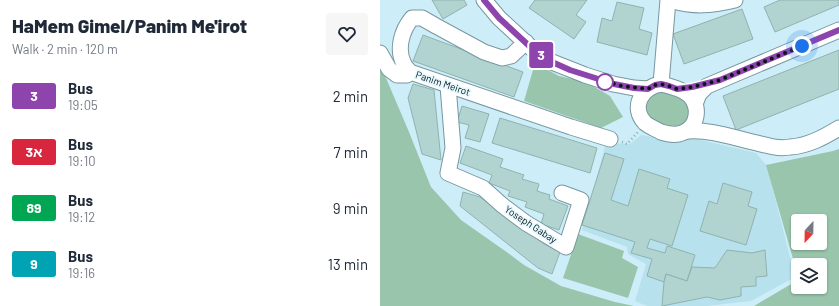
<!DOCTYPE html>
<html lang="en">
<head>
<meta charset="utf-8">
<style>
  :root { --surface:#fff; --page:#f6f6f7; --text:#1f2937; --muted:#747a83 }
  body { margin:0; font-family:Barlow,sans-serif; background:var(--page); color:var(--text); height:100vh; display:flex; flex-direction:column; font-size:15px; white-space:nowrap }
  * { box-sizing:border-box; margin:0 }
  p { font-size:13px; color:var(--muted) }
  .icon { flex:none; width:22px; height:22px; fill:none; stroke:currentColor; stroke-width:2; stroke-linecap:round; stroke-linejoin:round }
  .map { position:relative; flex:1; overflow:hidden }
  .drawer { display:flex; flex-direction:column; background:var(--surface); width:380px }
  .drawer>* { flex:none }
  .badge { padding:0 8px; border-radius:3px; font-size:14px; line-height:26px }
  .needle { width:26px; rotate:202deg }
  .buttons { position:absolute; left:411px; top:214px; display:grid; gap:8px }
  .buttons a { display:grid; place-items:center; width:36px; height:36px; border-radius:4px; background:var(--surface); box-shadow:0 1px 3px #0004; font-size:20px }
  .you { position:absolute; width:20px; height:20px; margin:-10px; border:3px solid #fff; border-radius:50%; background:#1a73e8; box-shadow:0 0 0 6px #1a73e833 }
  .map>.badge { position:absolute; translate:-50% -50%; box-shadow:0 0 0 2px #fff }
  .round { display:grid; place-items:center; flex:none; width:42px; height:42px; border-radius:4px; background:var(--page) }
  .headline { display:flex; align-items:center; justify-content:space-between; height:68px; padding:0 12px }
  h1 { font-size:19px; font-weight:800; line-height:30px }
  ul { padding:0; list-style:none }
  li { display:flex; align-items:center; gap:12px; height:56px; padding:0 12px }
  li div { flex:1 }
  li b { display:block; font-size:15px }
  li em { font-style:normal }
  li .badge { min-width:44px; font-weight:700; text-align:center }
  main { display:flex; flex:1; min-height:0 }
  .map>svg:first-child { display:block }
</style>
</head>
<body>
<main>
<section class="drawer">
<div class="headline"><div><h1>HaMem Gimel/Panim Me'irot</h1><p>Walk · 2 min · 120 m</p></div><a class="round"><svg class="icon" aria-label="heart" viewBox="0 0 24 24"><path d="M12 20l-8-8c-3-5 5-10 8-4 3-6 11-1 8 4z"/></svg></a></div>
<ul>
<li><span class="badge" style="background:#8e44ad;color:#fff">3</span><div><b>Bus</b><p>19:05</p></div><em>2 min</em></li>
<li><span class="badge" style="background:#d7263d;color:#fff">3א</span><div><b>Bus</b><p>19:10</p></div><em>7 min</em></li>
<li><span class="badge" style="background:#00a651;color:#fff">89</span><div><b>Bus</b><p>19:12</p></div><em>9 min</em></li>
<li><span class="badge" style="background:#00a3b4;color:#fff">9</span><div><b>Bus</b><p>19:16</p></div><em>13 min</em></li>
</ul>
</section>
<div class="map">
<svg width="459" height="306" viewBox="0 0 459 306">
  <rect width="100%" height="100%" fill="#cdeef8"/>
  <polygon fill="#b6e1ed" points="261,135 290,140 308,137 376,153 387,166 415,277 371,301 326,306 267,306 255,301 266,264 248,254 247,247 202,230 226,143 250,144"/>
  <g fill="#99c5ac" fill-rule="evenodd">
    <polygon points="155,63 179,76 206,82 230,96 243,117 221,128 144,101"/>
    <polygon points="0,64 29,132 51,187 81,220 128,253 144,265 181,286 235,302 254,306 0,306"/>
    <path d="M277,90L300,95L312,109L305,127L287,129L266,115C265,100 265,99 277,90Z"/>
    <path d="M459,149V306H371H374L418,280V287H440V265H418V276L386,165L453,151ZM418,221H440V243H418Z"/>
    <polygon points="198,234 244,251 242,258 258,267 248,298 183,278"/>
  </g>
  <g fill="#b1d4d0" stroke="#90b2af">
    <polygon points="52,0 84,0 87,5 63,19"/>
    <polygon points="155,0 207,0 196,15 206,22 194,39 149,8"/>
    <polygon points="400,0 459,0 459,5 395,32 384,7"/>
    <polygon points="237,2 264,8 259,29 272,33 267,55 217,42 222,18 232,21"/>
    <polygon points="362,9 373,39 304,64 293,34"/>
    <polygon points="43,35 143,72 134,97 33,61"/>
    <polygon points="459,50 459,89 356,130 343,96"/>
    <polygon points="33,84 54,90 61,160 42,154 28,98"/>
    <polygon points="82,106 109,114 100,142 85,138 89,125 77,122"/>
    <polygon points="120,118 217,148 210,173 112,143"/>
    <polygon points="86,146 123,159 120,167 144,175 142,179 159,184 157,191 170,195 169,199 188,206 179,230 161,224 164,214 145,207 147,202 128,196 130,191 109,183 112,175 80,163"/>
    <polygon points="225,153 244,159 231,200 248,206 259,169 290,179 287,188 308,195 292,246 270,239 267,248 285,253 287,246 315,255 307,281 286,274 284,282 267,276 272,259 251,253 255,242 202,225"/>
    <polygon points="343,183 372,192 368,206 377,209 366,245 320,231 329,201 337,204"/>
    <polygon points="83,192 100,197 164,244 180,252 172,274 158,268 80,206"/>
    <polygon points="347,250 372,253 385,250 387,276 376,277 376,286 361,287 361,296 340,300 327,297 282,306 284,282 286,274 307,281 312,267 335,268"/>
  </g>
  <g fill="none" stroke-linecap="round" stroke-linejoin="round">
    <g stroke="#7897a0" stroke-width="17">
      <g id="minor">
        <polyline points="104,0 119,18 158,54 172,62 205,75 233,84 254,88 268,89"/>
        <path d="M290,0C314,7 330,6 355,0"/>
        <path d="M146,42L131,56L122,58L104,52L56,26L42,18H32C22,30 16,49 24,64C25,67 28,69 30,72L191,127L230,139"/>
        <polyline points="0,53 9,69 17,75 27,75 30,72"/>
        <path d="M281,84C290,86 302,89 309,95C321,107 318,127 302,133C295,136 288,134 281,132C276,129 270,127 265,123C250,107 262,87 281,84Z"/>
        <polyline points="281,84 288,0"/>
        <polyline points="68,86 73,148 68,173 103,188 122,205 146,223 186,247 201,200 182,193"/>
        <polyline points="315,104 319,94 327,86 459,30"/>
        <path d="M307,131C331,129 354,138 377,143C388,146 399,149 410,147C428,146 444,137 459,128"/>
      </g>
    </g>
    <polyline stroke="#90abb3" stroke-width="2.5" stroke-dasharray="1 3" stroke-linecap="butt" points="242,142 247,144 258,132"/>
    <use href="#minor" stroke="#fff" stroke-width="15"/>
  </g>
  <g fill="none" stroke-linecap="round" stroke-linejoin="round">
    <g stroke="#fff" stroke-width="9">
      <polyline id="line" points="104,0 119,18 158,54 172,62 190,70 234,84 254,88 268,89 275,85 281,84 289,86 297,89 312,87 340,80 459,30"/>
    </g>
    <use href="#line" stroke="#8e44ad" stroke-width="6"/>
    <polyline stroke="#091519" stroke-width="4" stroke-dasharray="0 7.2" points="225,82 219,80 242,86 268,89 275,85 281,84 289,86 297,89 312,87 340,80 422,46"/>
  </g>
  <circle fill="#fff" stroke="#8e44ad" stroke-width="2" cx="225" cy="82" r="8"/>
  <g text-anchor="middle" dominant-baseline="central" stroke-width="3.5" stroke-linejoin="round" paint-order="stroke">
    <g font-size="10" fill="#091519" stroke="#e5f9ff">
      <text transform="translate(63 83) rotate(19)">Panim Meirot</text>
      <text transform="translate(151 224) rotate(33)">Yoseph Gabay</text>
    </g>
  </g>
</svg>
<div class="buttons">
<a><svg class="needle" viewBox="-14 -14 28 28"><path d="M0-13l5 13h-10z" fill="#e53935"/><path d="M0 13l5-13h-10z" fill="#747a83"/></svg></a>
<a><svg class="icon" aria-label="layers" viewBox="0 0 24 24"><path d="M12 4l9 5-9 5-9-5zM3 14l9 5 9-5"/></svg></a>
</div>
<div class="you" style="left:422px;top:46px"></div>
<b class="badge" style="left:161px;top:55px;background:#8e44ad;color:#fff">3</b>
</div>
</main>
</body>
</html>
